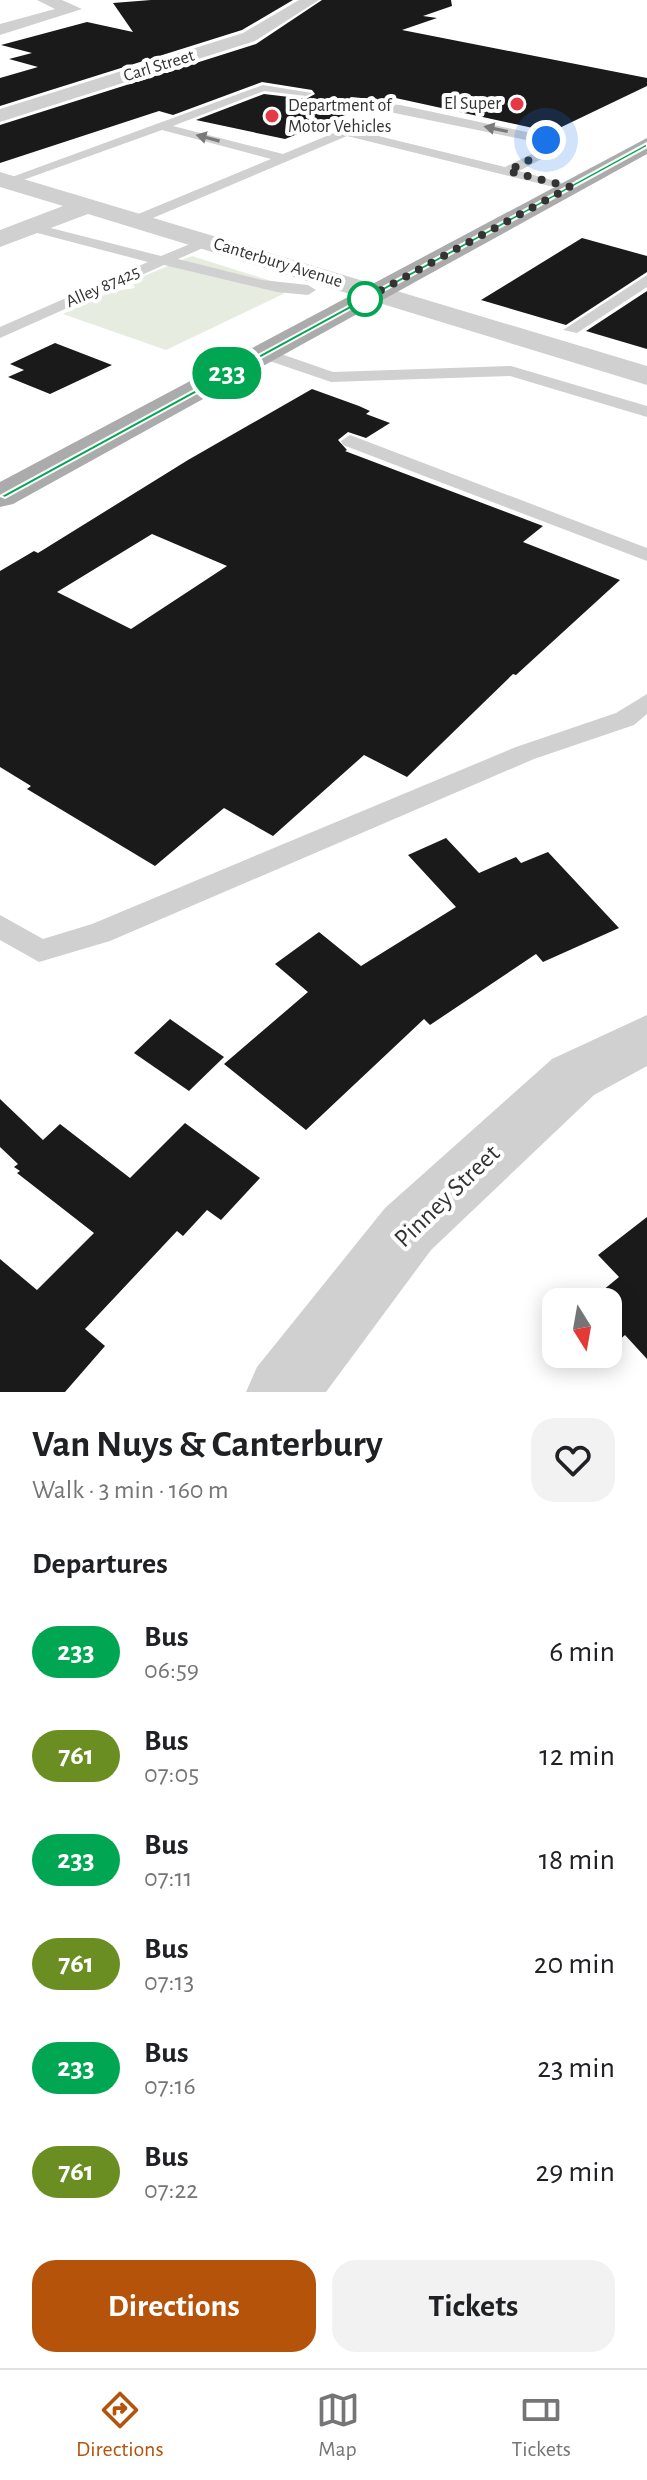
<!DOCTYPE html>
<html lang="en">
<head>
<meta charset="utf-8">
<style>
  :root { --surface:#fff; --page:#f2f2f2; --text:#202124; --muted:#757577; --line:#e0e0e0; --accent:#b45309 }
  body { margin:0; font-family:"Alegreya Sans",sans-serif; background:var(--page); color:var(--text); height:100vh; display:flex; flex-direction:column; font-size:30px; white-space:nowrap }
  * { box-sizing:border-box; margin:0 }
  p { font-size:26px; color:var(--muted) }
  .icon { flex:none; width:44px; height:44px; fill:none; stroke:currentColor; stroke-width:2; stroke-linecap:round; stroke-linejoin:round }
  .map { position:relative; height:1392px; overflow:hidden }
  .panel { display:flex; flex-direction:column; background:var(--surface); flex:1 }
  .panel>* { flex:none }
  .badge { padding:0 16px; border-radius:26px; font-size:28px; line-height:52px }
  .needle { width:52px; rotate:169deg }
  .buttons { position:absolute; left:542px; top:1288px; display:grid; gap:16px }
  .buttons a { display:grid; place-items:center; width:80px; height:80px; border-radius:16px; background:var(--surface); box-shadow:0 4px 20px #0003; font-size:40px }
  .you { position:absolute; width:40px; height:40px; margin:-20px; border:6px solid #fff; border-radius:50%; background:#1a73e8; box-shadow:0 0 0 12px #1a73e833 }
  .map>.badge { position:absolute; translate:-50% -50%; box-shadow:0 0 0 4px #fff }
  h2 { padding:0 32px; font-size:30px; line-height:72px }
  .round { display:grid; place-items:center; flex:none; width:84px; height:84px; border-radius:24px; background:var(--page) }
  .overview { display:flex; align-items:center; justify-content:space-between; height:136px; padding:0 32px }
  h1 { font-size:38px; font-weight:700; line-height:60px }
  .button { display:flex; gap:16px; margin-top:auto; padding:16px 32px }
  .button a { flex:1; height:92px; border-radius:24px; background:var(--accent); color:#fff; font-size:32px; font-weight:700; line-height:92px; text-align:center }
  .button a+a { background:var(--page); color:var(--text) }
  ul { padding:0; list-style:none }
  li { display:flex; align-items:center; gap:24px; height:104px; padding:0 32px }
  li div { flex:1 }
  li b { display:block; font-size:30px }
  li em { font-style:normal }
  li .badge { min-width:88px; font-weight:700; text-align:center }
  .tab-bar { display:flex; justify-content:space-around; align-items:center; height:112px; border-top:2px solid var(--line); background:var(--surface); font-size:22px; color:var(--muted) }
  .tab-bar a { display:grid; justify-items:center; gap:4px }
  .tab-bar .on { color:var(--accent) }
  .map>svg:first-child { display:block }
</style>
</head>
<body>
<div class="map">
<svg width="647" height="1392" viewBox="0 0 647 1392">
  <rect width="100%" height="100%" fill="#fff"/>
  <polygon fill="#e6ecdf" points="192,256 287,286 283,294 166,350 63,314 110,292 135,288 132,281"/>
  <g fill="#1a1a1a" fill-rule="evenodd">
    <polygon points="151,0 293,0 242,30 0,106 0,78 38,67 9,59 32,53 1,45 87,22 133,32 113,3"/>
    <polygon points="322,0 451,0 452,6 423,16 437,18 402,30 647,78 647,86 551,132 391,97 382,100 351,97 343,105 360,109 285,139 196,120 264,94 306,99 315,94 312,90 262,82 173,115 159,111 0,163 0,125 256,44"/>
    <polygon points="582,238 647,256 647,272 566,325 481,300"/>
    <polygon points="647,291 647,349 586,331"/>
    <polygon points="55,343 112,365 50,394 8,377 24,370 10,364"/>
    <path d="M312,389L359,406L370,411L366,414L390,423L366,438L348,432L338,440L347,450L345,451L543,526L523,542L620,580L516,675L513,674L407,777L364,755L273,836L224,808L155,866L27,789L31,786L0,767V571L34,551L38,553L188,460ZM152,534L227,566L131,629L57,592Z"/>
    <polygon points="446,838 479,873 516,857 521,863 548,852 619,928 543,962 536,954 430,1025 424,1019 306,1130 224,1064 308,992 275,964 319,932 361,966 456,907 408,855"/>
    <polygon points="170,1019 224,1057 189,1091 134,1053"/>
    <polygon points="0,1099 43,1140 60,1124 130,1178 185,1123 260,1178 221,1220 207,1210 183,1236 177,1231 85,1329 105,1346 65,1392 0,1392 0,1259 37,1290 94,1233 17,1173 20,1171 14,1167 18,1164 0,1147"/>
    <polygon points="647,1217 647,1359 625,1335 608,1350 608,1302 591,1300 619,1277 598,1255"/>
  </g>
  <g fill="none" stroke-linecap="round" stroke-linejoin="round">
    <g fill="#d0d0d0" fill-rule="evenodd">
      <polygon points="263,85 312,93 306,96 264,91 173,126 283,154 346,128 505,167 544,148 541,143 346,103 352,100 400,105 550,137 555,152 519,171 577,187 570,191 347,136 141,223 131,223 131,217 271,159 162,130 12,184 1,181"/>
      <polygon points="31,223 161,256 207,237 214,241 212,244 178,259 262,280 308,285 316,290 308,295 277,292 164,265 0,338 0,327 148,262 26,230 26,224"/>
      <polygon points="647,275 647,287 577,333 563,330"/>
      <polygon points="264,348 333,372 511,366 647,406 647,417 510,376 331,382 258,357 256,353"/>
      <polygon points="350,435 647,548 647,561 343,445 341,441"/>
      <polygon points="647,694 647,714 634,725 534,759 110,941 39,962 0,940 0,915 43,939 92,924 516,747 616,713"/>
    </g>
    <g fill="#d0d0d0" fill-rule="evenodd">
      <polygon points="37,0 62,0 82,9 0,35 0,24 55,9"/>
      <polygon points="299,0 319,0 255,41 0,122 0,109 243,33"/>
      <polygon points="0,172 647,366 647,385 88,214 0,247 0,230 63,206 0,187"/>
      <polygon points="647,1015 647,1066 594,1095 431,1250 326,1392 246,1392 257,1367 385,1208 552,1059"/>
    </g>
    <polygon fill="#ababab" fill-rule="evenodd" points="647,138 647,154 13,504 0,507 0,482"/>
  </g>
  <defs><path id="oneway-solid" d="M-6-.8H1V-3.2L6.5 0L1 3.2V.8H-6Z" transform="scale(2)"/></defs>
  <g fill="#7a7a7a">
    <use href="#oneway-solid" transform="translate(496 129) rotate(-168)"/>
    <use href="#oneway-solid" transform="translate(208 138) rotate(-165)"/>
  </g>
  <polygon fill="#00a651" stroke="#fff" stroke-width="2" points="647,143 647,147 5,498 0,496"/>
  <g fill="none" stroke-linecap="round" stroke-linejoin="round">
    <polyline stroke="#333" stroke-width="8" stroke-dasharray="0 14.4" points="365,299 354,305 570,187 508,171 551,149 546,140"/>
  </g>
  <g fill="#e63946" stroke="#fff" stroke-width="3">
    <circle cx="517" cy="104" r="8"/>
    <circle cx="272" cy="116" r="8"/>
  </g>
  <circle fill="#fff" stroke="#00a651" stroke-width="4" cx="365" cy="299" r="16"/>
  <g text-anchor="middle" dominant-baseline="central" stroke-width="8" stroke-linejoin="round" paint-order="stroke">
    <g font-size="18" fill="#333" stroke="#fff">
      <text transform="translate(159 66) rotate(-17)">Carl Street</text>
      <text transform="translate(278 263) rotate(17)">Canterbury Avenue</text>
      <text transform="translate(103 287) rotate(-24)">Alley 87425</text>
    </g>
    <g font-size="18" fill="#333" stroke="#fff" text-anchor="end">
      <text x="501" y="104">El Super</text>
      <text x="288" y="106" text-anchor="start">Department of<tspan x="288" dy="21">Motor Vehicles</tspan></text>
    </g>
    <g font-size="26" fill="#333" stroke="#fff">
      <text transform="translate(447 1196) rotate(-44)">Pinney Street</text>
    </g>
  </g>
</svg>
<div class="buttons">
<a><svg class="needle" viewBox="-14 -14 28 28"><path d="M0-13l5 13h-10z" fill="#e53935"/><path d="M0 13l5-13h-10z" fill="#757577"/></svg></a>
</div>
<div class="you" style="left:546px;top:140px"></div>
<b class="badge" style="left:227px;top:373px;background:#00a651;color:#fff">233</b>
</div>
<section class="panel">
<div class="overview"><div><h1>Van Nuys &amp; Canterbury</h1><p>Walk · 3 min · 160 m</p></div><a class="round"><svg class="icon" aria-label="heart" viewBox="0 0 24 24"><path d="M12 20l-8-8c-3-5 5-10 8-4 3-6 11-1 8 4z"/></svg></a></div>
<h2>Departures</h2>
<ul>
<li><span class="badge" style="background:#00a651;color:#fff">233</span><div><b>Bus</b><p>06:59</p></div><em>6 min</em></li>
<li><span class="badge" style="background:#6b8e23;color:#fff">761</span><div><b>Bus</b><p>07:05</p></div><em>12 min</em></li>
<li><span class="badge" style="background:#00a651;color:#fff">233</span><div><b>Bus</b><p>07:11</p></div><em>18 min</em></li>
<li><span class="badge" style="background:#6b8e23;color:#fff">761</span><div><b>Bus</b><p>07:13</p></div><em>20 min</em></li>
<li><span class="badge" style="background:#00a651;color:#fff">233</span><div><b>Bus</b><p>07:16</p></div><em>23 min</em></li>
<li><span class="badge" style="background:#6b8e23;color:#fff">761</span><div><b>Bus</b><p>07:22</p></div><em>29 min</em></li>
</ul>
<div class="button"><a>Directions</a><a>Tickets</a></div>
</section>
<nav class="tab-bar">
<a class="on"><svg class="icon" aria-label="directions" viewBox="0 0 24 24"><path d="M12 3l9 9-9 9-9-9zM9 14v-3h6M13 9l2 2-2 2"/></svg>Directions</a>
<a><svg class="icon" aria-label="map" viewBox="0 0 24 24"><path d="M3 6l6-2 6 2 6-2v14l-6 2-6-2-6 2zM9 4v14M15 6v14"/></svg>Map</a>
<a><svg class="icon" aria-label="tickets" viewBox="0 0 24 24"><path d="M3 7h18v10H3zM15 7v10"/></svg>Tickets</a>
</nav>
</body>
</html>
